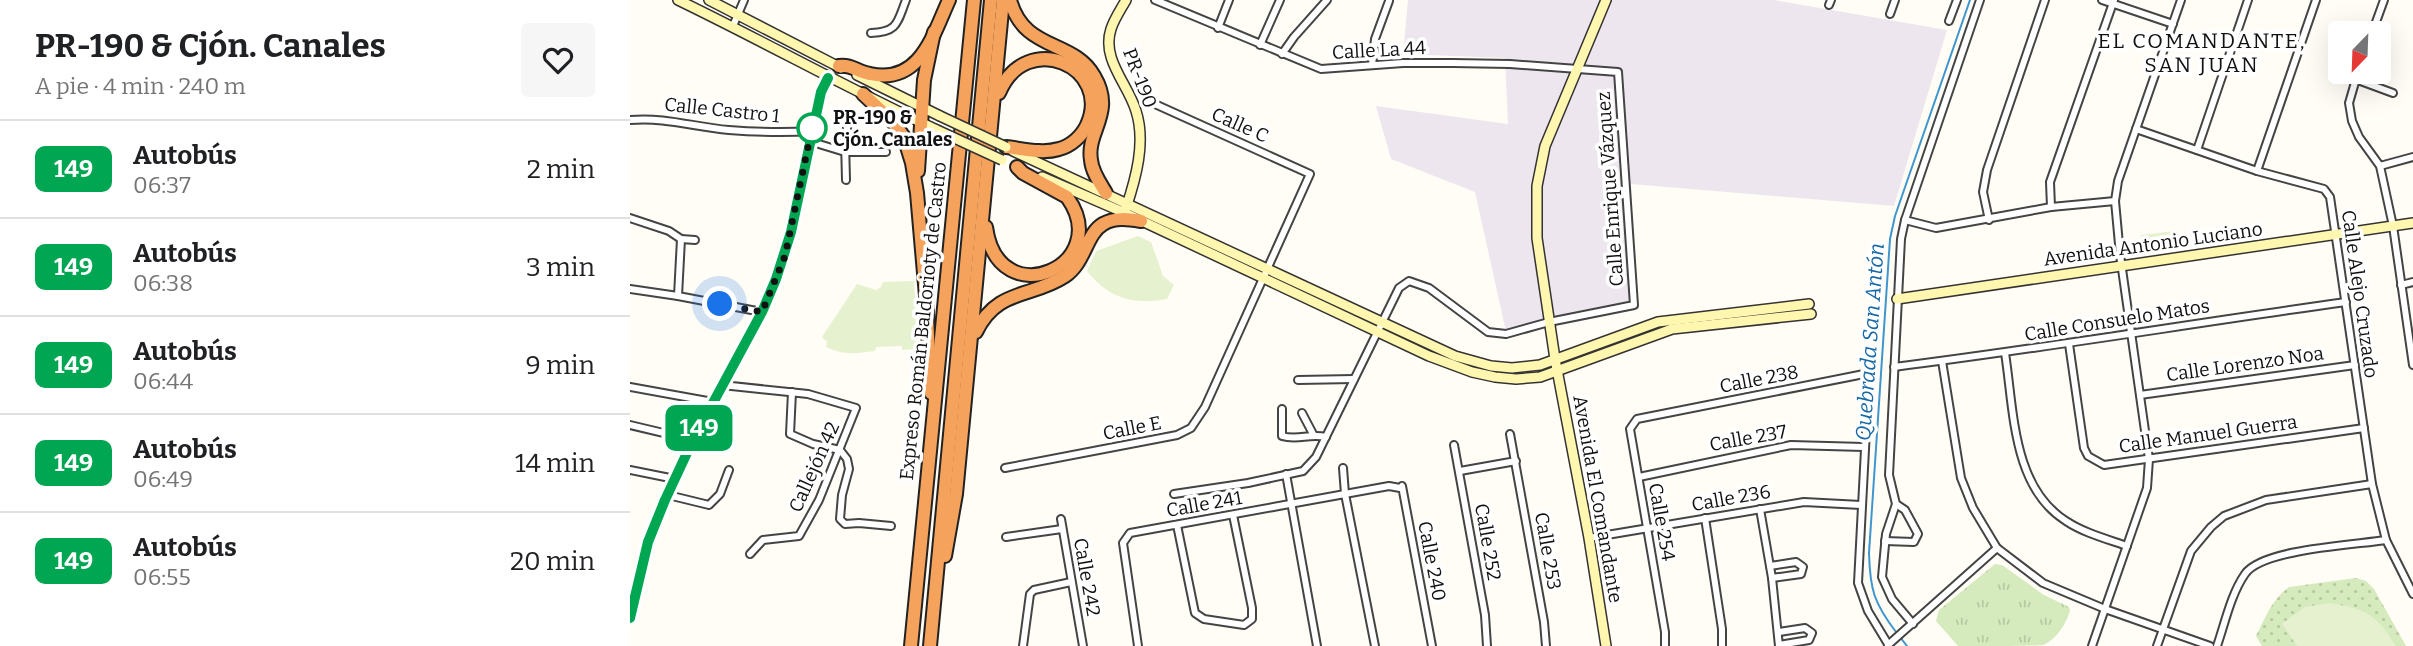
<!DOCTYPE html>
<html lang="es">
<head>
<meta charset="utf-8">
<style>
  :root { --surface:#fff; --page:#f6f6f6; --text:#202124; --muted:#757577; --line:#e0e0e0 }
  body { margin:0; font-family:Bitter,serif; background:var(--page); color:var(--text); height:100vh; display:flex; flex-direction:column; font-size:26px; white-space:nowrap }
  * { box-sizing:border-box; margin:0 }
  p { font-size:23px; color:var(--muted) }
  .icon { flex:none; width:38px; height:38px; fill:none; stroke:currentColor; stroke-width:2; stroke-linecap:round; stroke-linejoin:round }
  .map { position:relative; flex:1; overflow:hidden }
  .panel { display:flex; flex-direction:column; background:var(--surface); width:630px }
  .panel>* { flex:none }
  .badge { padding:0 14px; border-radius:10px; font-size:24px; line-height:46px }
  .needle { width:46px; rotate:203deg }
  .buttons { position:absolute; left:1698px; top:21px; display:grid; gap:14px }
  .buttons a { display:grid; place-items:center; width:63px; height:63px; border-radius:7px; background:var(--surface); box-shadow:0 7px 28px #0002; font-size:35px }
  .you { position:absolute; width:35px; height:35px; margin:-18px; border:5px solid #fff; border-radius:50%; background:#1a73e8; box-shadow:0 0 0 10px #1a73e833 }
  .map>.badge { position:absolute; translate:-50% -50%; box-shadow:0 0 0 4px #fff }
  .round { display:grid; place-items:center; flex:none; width:74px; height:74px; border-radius:7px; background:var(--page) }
  .head { display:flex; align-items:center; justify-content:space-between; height:119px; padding:0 35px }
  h1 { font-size:33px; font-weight:700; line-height:52px }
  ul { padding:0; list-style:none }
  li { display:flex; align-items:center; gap:21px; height:98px; padding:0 35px; border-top:2px solid var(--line) }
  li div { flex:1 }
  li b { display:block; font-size:26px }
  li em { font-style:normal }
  li .badge { min-width:77px; font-weight:700; text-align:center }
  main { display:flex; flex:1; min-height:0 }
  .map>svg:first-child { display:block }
</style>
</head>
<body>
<main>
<section class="panel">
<div class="head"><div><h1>PR-190 &amp; Cjón. Canales</h1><p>A pie · 4 min · 240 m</p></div><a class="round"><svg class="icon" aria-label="heart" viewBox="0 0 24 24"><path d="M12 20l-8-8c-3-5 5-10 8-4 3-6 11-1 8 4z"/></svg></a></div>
<ul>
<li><span class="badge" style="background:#00a651;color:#fff">149</span><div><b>Autobús</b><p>06:37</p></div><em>2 min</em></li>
<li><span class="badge" style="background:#00a651;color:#fff">149</span><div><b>Autobús</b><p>06:38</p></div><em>3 min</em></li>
<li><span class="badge" style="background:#00a651;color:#fff">149</span><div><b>Autobús</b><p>06:44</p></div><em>9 min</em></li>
<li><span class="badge" style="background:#00a651;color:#fff">149</span><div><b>Autobús</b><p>06:49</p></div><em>14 min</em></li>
<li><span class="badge" style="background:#00a651;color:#fff">149</span><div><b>Autobús</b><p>06:55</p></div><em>20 min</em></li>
</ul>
</section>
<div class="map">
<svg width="1783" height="646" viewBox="0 0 1783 646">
  <defs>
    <pattern id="grass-tufts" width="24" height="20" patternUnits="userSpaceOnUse" patternTransform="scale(1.75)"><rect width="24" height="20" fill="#d5ebbd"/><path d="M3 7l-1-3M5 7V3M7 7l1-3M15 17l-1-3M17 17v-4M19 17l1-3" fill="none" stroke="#b6c8a1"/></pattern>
    <pattern id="park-dots" width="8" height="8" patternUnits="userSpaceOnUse" patternTransform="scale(1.75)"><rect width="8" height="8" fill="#d5ebbd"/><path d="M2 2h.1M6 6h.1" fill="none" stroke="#b6c8a1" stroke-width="1.8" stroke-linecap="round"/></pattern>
  </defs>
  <rect width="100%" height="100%" fill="#fffdf5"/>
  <polygon fill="#eee6ef" points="778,0 1144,0 1317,30 1264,206 1001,184 1005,288 1009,309 877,336 845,192 761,159 746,106 878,124 875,58 773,54"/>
  <path fill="url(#grass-tufts)" d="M1365,564L1372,565L1414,595L1439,607L1440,610C1437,623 1426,640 1413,645C1403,646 1342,646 1328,646L1306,621L1309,610Z"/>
  <path fill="url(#park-dots)" d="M1726,578L1736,581L1744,589L1776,646H1632L1626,636C1635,618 1642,599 1659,587Z"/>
  <g fill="#e6f2cf">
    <polygon points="1544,231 1546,249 1513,253 1511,235"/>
    <path d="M508,236L521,242L533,276L544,285L537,299C504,305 479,299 457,271L466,251Z"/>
    <path d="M284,281L288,349L272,350V346L246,347L245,351C227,353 214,356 196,347L197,342L192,337L227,284L246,290L251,287L253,282Z"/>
    <path d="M1699,603C1736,609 1745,613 1766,646H1667L1652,624L1675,607Z"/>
  </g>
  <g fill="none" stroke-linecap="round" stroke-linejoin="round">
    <g stroke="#3f96cf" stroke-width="2">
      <path d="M1266,632C1244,603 1240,590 1239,553L1260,239L1265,216L1340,0"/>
      <polyline points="1270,637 1277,646"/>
    </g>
    <g stroke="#444" stroke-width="10">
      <g id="street">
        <polyline points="525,0 691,69 773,63 823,63 880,64 988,72 1004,305 919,322 876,334 858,332 799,288 779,281 769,288 686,457 673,471 618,483 544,494"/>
        <polyline points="1472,0 1543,24"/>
        <polyline points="1199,5 1201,0"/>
        <polyline points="1260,14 1265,0"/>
        <polyline points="1319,21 1327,0"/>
        <polyline points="103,26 114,0"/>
        <polyline points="588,28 599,0"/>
        <path d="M241,33C268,32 267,23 276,0"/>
        <polyline points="1742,33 1754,0"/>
        <polyline points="630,45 650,0"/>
        <polyline points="652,54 664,37 697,0"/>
        <polyline points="742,65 745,39 759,1"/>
        <polyline points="1728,72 1719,103 1722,121 1729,137 1750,166 1763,226 1783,365"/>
        <polyline points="1725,79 1763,93"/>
        <path d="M0,120C37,117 63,127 99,130C126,132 154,133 182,131"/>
        <polyline points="1506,129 1627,171 1694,189 1700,197 1742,484 1756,540 1783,594"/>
        <polyline points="179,141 215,152 256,152"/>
        <polyline points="1567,150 1618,0"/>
        <polyline points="1750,166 1783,157"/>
        <polyline points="1627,171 1686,0"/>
        <polyline points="216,180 215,141 219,115"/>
        <polyline points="1421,207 1420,182 1484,0"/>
        <polyline points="0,218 39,231 51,239 48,296"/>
        <polyline points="1275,220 1306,228 1421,207 1485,201"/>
        <polyline points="1359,220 1353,192 1357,170 1415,0"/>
        <polyline points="51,239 65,240"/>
        <polyline points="1771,285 1783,282"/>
        <polyline points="0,289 48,296 132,312"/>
        <polyline points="1439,344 1454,448 1458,456 1474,465 1734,428"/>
        <path d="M1375,353C1384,410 1382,487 1436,521C1454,533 1477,539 1497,546"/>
        <polyline points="1312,361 1331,478 1343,508 1367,548 1413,583 1475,609 1580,646"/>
        <path d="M1264,367C1415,348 1565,323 1716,302"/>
        <polyline points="668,380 724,379"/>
        <polyline points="92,385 178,394 226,408 189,500 169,536 133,540 120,554"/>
        <polyline points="0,387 83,402"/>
        <polyline points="162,392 160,434 183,444 210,450 217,459 219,469 212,495 210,519 215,524 229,523 261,526"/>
        <polyline points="1510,395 1725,365"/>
        <path d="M652,409V436C668,441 679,433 696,437"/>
        <polyline points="672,413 683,434"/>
        <polyline points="0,425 63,440"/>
        <polyline points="880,434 914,622 916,646"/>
        <polyline points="824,445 855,615 857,646"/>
        <polyline points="375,468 547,435 561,428 575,407 680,174 527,105"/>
        <polyline points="713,468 715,494 745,646"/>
        <polyline points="0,470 45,479"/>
        <polyline points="830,471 886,461"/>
        <polyline points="656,474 687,646"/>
        <polyline points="1009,477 1161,445 1234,447"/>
        <polyline points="38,495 79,505 90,494 99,470"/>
        <polyline points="1266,504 1256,534 1252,577 1262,599 1283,624"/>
        <polyline points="1130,509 1142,578 1149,646"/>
        <polyline points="1075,518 1092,629 1092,646"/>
        <polyline points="431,519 453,646"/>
        <polyline points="547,525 565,613 574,619 614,625 622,619 622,608 603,515"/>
        <polyline points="376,537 432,529"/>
        <polyline points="959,538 1174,502 1231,505"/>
        <polyline points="1255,541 1284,542 1288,534 1275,510 1266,504 1259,475 1271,239 1275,220 1350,0"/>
        <polyline points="1140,566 1166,562 1173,567 1171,574 1142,578"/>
        <polyline points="1149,632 1175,628 1182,633 1179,640 1149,645"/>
        <polyline points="1258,645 1367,548"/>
        <polyline points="393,646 400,594 404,590 441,582"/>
        <polyline points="508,646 493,543 500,533 759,486 770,488 772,486 802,646"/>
        <polyline points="1035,646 1035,632 1000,429 1007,419 1239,373 1228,583 1238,611 1258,644"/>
        <polyline points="1462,646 1517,488 1519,459 1490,255 1485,201 1488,181 1551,0"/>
        <polyline points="1527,646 1561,551 1581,527 1594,516 1636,500 1742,484"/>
        <path d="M1587,646C1595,623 1601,594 1615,574C1632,549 1724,545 1756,540"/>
      </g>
    </g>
    <g stroke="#333" stroke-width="12">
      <g id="secondary">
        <path d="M48,0C135,42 219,89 307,130"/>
        <polyline points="79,0 211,68"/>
        <path d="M496,0C491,9 484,19 481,29C471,59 498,84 506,111C516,142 506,178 496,208"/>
        <polyline points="227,75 310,116"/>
        <polyline points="383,151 825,356 861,366 882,368 910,365 1028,322 1179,304"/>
        <polyline points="412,177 495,213 799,356 842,372 865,377 886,379 910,377 1042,329 1181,314"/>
        <polyline points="1267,299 1783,223"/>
        <polyline points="0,618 18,542 35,500 63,440 132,312 146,279 161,232 191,92 198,78"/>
        <polyline points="976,646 959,538 925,359 907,238 907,186 915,146 976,0"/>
      </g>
    </g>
    <g stroke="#222" stroke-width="16">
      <g id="highway">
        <path d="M380,0C394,52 443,39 464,76C486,113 456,131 461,160C462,172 470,183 476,193"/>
        <path d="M209,66C221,64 228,72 240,74C290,85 303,35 319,0"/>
        <path d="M369,93C396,28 483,67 457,125C452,136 441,146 429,149C413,154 393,149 376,147"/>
        <polyline points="233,94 263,122 274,137 282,163 287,193 296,296 301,393"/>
        <polyline points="288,171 294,80 304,32"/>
        <path d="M356,227C368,317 486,265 437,197L393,173L387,167"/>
        <path d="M346,332C367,288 402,298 435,276C455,263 456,234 473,224C485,217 498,219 511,221"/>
        <polyline points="315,556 326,494 373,0"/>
        <polyline points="281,646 344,0"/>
        <polyline points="300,646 361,0"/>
      </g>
    </g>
    <use href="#street" stroke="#fff" stroke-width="6"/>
    <use href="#secondary" stroke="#fff6b0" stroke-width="9"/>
    <use href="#highway" stroke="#f5a25d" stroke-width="12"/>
    <g stroke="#333" stroke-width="12" stroke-linecap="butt">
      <g id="secondary-bridge">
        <polyline points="310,116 376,147"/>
        <polyline points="307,130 372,160"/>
      </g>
    </g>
    <use href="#secondary-bridge" stroke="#fff6b0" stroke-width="9"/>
  </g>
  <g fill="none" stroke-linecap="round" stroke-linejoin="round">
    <g stroke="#fff" stroke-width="16">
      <polyline id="line" points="0,618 18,542 35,500 63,440 132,312 146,279 161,232 191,92 198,78"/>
    </g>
    <use href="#line" stroke="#00a651" stroke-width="10"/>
    <polyline stroke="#111" stroke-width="7" stroke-dasharray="0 12.6" points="90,304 132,312 155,256 182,128"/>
  </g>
  <circle fill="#fff" stroke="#00a651" stroke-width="3.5" cx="182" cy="128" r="14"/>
  <g text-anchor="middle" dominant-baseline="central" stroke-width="7" stroke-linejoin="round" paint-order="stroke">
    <g font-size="19" fill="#111" stroke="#fff">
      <text transform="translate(749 50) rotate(-3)">Calle La 44</text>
      <text transform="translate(510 78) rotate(69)">PR-190</text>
      <text transform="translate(92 110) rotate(6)">Calle Castro 1</text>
      <text transform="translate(610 125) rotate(24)">Calle C</text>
      <text transform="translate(980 189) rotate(-94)">Calle Enrique Vázquez</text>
      <text transform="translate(1523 244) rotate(-8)">Avenida Antonio Luciano</text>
      <text transform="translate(1730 294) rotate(82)">Calle Alejo Cruzado</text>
      <text transform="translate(1487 320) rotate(-9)">Calle Consuelo Matos</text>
      <text transform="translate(293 321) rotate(-84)">Expreso Román Baldorioty de Castro</text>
      <text transform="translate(1615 364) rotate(-8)">Calle Lorenzo Noa</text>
      <text transform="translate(1129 379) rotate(-11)">Calle 238</text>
      <text transform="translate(502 428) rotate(-11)">Calle E</text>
      <text transform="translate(1578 434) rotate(-8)">Calle Manuel Guerra</text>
      <text transform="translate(1118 438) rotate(-10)">Calle 237</text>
      <text transform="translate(184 467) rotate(-66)">Callejón 42</text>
      <text transform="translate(1101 498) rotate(-10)">Calle 236</text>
      <text transform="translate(968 499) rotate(80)">Avenida El Comandante</text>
      <text transform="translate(574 504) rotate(-10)">Calle 241</text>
      <text transform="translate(1032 522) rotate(80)">Calle 254</text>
      <text transform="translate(858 542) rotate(80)">Calle 252</text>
      <text transform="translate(918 551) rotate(80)">Calle 253</text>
      <text transform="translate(802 561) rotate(79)">Calle 240</text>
      <text transform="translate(457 577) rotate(80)">Calle 242</text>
    </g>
    <g font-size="19" font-weight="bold" fill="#111" stroke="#fff" text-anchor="start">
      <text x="203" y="117">PR-190 &amp;<tspan x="203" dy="22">Cjón. Canales</tspan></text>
    </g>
    <g font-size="21" letter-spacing="2" fill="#111" stroke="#fff">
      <text x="1572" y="41">EL COMANDANTE,<tspan x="1572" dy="24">SAN JUAN</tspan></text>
    </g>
    <g font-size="21" font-style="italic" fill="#1768a6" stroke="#fff">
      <text transform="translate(1240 342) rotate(-86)">Quebrada San Antón</text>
    </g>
  </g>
</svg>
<div class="buttons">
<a><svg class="needle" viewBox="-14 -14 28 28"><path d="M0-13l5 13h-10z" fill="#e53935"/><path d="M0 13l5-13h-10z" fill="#757577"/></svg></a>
</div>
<div class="you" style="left:90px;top:304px"></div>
<b class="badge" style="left:69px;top:428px;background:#00a651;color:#fff">149</b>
</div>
</main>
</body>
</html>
